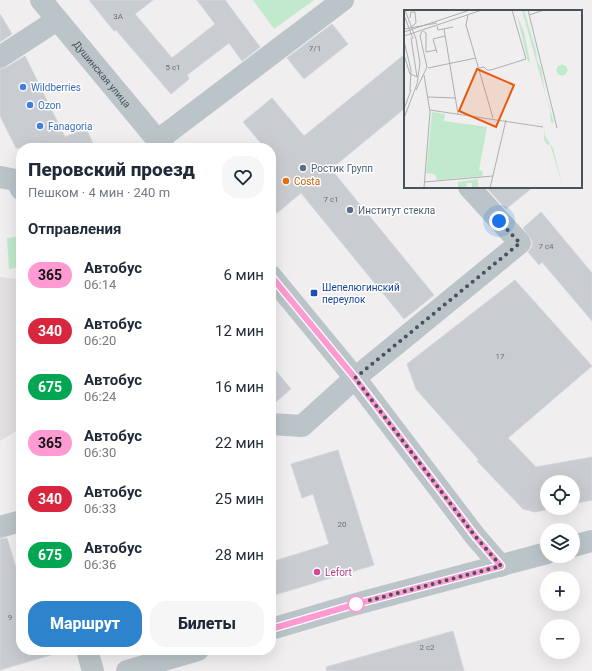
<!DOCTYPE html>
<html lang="ru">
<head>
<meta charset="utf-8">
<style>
  :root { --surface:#fff; --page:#f6f6f7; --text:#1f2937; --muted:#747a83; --accent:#2d84cc }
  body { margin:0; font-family:Roboto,sans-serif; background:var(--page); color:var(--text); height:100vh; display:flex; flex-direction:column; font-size:15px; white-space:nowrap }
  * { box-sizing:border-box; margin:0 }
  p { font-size:13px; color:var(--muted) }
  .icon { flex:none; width:22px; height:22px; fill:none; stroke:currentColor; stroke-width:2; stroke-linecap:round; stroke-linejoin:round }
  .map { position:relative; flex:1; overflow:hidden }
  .side { position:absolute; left:16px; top:143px; width:260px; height:512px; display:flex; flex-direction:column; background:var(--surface); border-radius:16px; box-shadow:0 4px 16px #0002 }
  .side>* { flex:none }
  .badge { padding:0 8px; border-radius:13px; font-size:14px; line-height:26px }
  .controls { position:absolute; left:540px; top:475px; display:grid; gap:8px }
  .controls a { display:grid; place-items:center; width:40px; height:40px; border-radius:50%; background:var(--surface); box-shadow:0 4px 16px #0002; font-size:20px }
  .you { position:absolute; width:20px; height:20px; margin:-10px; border:3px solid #fff; border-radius:50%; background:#1a73e8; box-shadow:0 0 0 6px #1a73e833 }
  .map>.badge { position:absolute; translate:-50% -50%; box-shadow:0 0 0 2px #fff }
  h2 { padding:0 12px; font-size:15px; line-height:36px }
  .round { display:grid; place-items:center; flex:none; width:42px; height:42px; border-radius:16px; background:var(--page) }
  .head { display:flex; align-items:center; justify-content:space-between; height:68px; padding:0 12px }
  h1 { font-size:19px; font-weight:800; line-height:30px }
  .action { display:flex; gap:8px; margin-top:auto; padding:8px 12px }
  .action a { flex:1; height:46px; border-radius:16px; background:var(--accent); color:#fff; font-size:16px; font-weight:800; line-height:46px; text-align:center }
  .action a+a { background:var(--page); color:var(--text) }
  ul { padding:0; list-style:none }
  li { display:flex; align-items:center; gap:12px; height:56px; padding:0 12px }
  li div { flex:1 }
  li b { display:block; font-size:15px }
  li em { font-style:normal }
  li .badge { min-width:44px; font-weight:700; text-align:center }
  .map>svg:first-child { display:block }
</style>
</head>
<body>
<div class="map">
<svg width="592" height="671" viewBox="0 0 592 671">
  <rect width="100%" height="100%" fill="#f0eeee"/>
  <polygon fill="#e1dfe0" points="21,276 21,428 0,441 0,277 16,279"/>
  <g fill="#c1eacc">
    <polygon points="253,0 314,0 274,29"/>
    <polygon points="21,236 21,267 9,269 7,238"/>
  </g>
  <g fill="#c9ccd0" stroke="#d3d5d9">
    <polygon points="89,0 153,0 135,14 172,58 215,24 197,0 225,0 260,47 242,61 229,43 187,75 189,79 171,94 116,30 114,31"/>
    <polygon points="0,14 12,34 0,42"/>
    <polygon points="332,24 348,44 304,79 287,58"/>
    <polygon points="405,54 405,108 331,169 434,295 404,319 301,193 277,213 271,205 271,148 265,148 243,122 272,98 304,136"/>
    <polygon points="25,56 65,137 86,128 95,148 16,148 0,116 0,69 7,67"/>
    <polygon points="486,187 533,187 506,209"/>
    <polygon points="541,212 592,273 592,321 542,262 539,265 528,252 532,247 532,240 523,228"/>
    <polygon points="515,280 592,366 508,438 536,467 592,457 592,500 573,504 573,482 547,482 547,508 555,508 535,512 523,509 477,461 479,460 416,389 407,364"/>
    <polygon points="271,365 291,389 271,406"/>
    <polygon points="338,450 374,565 271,596 271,562 329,544 313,494 302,498 291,464"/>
    <polygon points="7,538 21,584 21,650 53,650 54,654 0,670 0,539"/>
    <polygon points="453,631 464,671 327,671 326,667"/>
  </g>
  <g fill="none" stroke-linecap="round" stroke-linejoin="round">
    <g stroke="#bbc4c9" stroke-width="22">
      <path id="s1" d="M41,0L164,148"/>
      <polyline points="0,57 57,20"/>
      <polyline points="158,140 343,0"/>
      <path d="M0,177C12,180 15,177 21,189"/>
      <polyline points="271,276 355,378 475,536 501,566"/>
      <polyline points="271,424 302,426 355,378 520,243 469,187"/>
      <polyline points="0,527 21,521"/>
      <polyline points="573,546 592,541"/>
      <polyline points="271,629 356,604 547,553"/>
      <polyline points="87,650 93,671"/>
      <polyline points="127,671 198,650"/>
    </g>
  </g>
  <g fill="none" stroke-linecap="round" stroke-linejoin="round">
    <g stroke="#fff" stroke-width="9">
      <polyline id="line" points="271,276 355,378 475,536 501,566 356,604 271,629"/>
    </g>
    <use href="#line" stroke="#ff9ad2" stroke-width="6"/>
    <polyline stroke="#485359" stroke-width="4" stroke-dasharray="0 7.2" points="356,604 501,566 475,536 355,378 520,243 499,221"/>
  </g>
  <g fill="#3f7fe0" stroke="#fff" stroke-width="1.5">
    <circle cx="23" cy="87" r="4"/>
    <circle cx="30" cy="105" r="4"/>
    <circle cx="40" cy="126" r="4"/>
  </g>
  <g fill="#5c6f8a" stroke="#fff" stroke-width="1.5">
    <circle cx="303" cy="168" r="4"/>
    <circle cx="350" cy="210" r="4"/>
  </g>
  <circle fill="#e8710a" stroke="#fff" stroke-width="1.5" cx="286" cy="181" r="4"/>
  <rect fill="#1a4fb4" stroke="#fff" stroke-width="1.5" x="310" y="289" width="8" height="8" rx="2"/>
  <circle fill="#d1479c" stroke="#fff" stroke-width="1.5" cx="317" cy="572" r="4"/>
  <circle fill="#fff" stroke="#ff9ad2" stroke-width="2" cx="356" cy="604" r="8"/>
  <g text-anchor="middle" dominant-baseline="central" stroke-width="3" stroke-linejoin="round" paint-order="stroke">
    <g font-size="8" fill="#687177">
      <text x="118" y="16">3А</text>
      <text x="315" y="48">7/1</text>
      <text x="173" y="67">5 с1</text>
      <text x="331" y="199">7 с1</text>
      <text x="546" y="246">7 с4</text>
      <text x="500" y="356">17</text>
      <text x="342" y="524">20</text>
      <text x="10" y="617">9</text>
      <text x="427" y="647">2 с2</text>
    </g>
    <g font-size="10" fill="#485359" stroke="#fff">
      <text stroke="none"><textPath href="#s1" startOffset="96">Душинская улица</textPath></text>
    </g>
    <g font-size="10" fill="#366cbe" stroke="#fff" text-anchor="start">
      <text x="31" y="87">Wildberries</text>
      <text x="38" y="105">Ozon</text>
      <text x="48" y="126">Fanagoria</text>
    </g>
    <g font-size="10" fill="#4e5e75" stroke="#fff" text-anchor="start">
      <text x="311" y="168">Ростик Групп</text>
      <text x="358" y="210">Институт стекла</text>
    </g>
    <g font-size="10" fill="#c56008" stroke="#fff" text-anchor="start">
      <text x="294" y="181">Costa</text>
    </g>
    <g font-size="10" fill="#164399" stroke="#fff" text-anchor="start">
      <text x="322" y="287">Шепелюгинский<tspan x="322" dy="12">переулок</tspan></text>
    </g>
    <g font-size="10" fill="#b23c85" stroke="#fff" text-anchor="start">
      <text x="325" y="572">Lefort</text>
    </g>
  </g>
  <g transform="translate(404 10)">
    <rect width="178" height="178" fill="#f0eeee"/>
    <path d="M118,0H120L132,41L133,50L137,58L141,82L150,113L147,112V116L146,101ZM113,5L120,22L126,51L124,52ZM152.5 60a5.5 5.5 0 1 1 11 0a5.5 5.5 0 1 1-11 0ZM28,102L41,104L40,111L83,117L75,160L79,161L78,166L33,170L31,164L22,163ZM141,118V126L149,138L159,178L146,134L143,135L140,129ZM74,169V178H68V173H63L62,178V172V178H54V172Z" fill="#c1eacc"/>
    <path fill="none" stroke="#adb0b2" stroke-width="1" d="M124,0L153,118M0,5L9,29M64,5L62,15L89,108M125,5L140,0M6,8L7,2H11L12,13L6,18M33,16L34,20L49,17M0,19L33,13M40,19L54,104M19,21L22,23V42L32,40M0,22L66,0M0,26L78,0M7,28L13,67M0,31L7,60L6,81M33,43L29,29L41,26M0,45L6,64L14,67M24,58L72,48M75,58L80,57L83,60H87L122,49L108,0M12,80L23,57L16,26L18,21M24,87L52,88M0,99L7,80M26,100L139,117M0,108L13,74L16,53L12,29L1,0M20,172L89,166M20,178L26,102L20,65M86,178L102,110"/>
    <path fill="#e8590c" fill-opacity="0.15" stroke="#e8590c" stroke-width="2" d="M73,59L110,75L92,117L55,101Z"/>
    <rect width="178" height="178" fill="none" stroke="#485359" stroke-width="2"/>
  </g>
</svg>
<div class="controls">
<a><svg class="icon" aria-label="locate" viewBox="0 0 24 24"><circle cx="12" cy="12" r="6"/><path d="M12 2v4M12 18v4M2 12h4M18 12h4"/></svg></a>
<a><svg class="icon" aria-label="layers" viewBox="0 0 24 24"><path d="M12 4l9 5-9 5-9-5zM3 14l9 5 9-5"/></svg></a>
<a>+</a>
<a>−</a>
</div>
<div class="you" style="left:499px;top:221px"></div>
<section class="side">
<div class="head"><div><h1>Перовский проезд</h1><p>Пешком · 4 мин · 240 m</p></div><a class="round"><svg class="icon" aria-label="heart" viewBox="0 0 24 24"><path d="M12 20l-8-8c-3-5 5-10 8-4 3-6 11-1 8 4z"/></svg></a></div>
<h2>Отправления</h2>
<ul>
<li><span class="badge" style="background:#ff9ad2;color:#111">365</span><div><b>Автобус</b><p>06:14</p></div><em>6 мин</em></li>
<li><span class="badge" style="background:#d7263d;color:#fff">340</span><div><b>Автобус</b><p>06:20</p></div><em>12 мин</em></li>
<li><span class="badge" style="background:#00a651;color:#fff">675</span><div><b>Автобус</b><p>06:24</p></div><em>16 мин</em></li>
<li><span class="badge" style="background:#ff9ad2;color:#111">365</span><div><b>Автобус</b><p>06:30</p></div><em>22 мин</em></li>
<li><span class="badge" style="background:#d7263d;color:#fff">340</span><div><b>Автобус</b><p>06:33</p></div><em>25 мин</em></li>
<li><span class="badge" style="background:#00a651;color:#fff">675</span><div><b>Автобус</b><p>06:36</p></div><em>28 мин</em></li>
</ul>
<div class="action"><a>Маршрут</a><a>Билеты</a></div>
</section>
</div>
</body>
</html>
